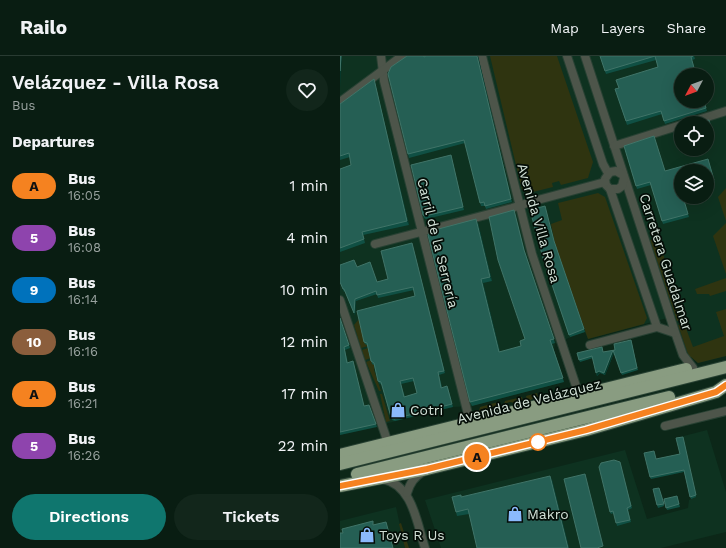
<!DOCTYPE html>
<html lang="en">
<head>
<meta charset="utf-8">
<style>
  :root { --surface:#091d12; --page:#12261b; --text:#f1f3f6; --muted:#99a29f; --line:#293b32; --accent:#0f766e }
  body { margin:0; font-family:"Work Sans",sans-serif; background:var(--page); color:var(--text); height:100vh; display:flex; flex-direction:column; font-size:15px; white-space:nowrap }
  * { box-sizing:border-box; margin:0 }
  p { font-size:13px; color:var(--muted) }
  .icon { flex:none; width:22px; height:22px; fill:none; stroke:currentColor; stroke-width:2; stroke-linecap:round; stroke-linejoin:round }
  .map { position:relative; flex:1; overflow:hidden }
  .panel { display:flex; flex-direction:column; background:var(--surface); width:340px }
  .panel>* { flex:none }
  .badge { padding:0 8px; border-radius:13px; font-size:14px; line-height:26px }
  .needle { width:26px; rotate:229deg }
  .fabs { position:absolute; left:334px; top:12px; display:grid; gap:8px }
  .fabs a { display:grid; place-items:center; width:40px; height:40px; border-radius:50%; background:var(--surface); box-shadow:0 4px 16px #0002,0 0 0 1px var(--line); font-size:20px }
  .map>.badge { position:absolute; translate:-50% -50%; box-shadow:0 0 0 2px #fff }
  h2 { padding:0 12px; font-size:15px; line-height:36px }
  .round { display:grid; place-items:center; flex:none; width:42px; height:42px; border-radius:21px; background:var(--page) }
  .overview { display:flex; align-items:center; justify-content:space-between; height:68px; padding:0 12px }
  h1 { font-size:19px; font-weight:600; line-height:30px }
  .cta { display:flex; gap:8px; margin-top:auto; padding:8px 12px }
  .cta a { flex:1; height:46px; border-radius:24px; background:var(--accent); color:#fff; font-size:16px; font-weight:600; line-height:46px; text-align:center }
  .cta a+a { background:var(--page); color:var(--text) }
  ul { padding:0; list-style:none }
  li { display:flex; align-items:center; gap:12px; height:52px; padding:0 12px }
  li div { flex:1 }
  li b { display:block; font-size:15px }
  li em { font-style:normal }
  li .badge { min-width:44px; font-weight:700; text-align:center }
  header { display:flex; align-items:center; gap:24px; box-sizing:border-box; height:56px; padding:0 20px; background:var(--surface); border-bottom:1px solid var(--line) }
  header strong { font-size:19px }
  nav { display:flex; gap:22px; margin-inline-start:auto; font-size:14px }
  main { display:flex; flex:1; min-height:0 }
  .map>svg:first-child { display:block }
</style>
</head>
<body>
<header>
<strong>Railo</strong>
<nav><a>Map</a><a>Layers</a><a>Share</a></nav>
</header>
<main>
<section class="panel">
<div class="overview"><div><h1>Velázquez - Villa Rosa</h1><p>Bus</p></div><a class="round"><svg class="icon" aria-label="heart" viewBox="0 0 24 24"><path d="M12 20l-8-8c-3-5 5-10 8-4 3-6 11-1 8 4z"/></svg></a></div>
<h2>Departures</h2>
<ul>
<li><span class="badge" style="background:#f58220;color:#111">A</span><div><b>Bus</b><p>16:05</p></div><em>1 min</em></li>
<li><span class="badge" style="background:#8e44ad;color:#fff">5</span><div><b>Bus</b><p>16:08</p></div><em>4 min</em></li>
<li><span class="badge" style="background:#0072bc;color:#fff">9</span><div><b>Bus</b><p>16:14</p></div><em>10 min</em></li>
<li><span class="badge" style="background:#8b5e3c;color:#fff">10</span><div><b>Bus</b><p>16:16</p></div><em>12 min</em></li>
<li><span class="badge" style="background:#f58220;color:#111">A</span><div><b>Bus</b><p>16:21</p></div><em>17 min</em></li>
<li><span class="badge" style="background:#8e44ad;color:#fff">5</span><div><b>Bus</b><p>16:26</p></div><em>22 min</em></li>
</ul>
<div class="cta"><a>Directions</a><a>Tickets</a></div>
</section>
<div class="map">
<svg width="386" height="492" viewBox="0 0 386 492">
  <rect width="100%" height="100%" fill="#0c2718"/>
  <g fill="#0e3220" fill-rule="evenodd">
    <path d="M0,0H386V300L358,307L351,301H349L335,260L248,283L245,276L215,287L214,294L224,326L131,350L113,351L0,379ZM341,19H367V45H341ZM341,67H367V93H341ZM341,115H367V141H341Z"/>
    <polygon points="367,374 386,436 386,476 321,492 101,492 85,444 285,394 307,463 348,452 349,444 351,443 336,382"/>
    <polygon points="56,451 65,492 0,492 0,465"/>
  </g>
  <g fill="#2f3410">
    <polygon points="150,0 217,0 253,106 248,122 221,129 219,125 212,127 213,131 189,137 182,134"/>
    <polygon points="386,132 386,165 378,141"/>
    <polygon points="258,137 265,141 307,262 304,268 248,283 215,188 211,168 222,164 218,147"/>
    <polygon points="386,167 386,218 373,180"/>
    <polygon points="318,182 344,263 337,265 310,184"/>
    <polygon points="386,222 386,235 370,240 369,238 357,238 355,233"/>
    <polygon points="386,253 386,300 358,307 351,301 349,301 338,269 344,267 353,291 384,280 376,256"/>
    <polygon points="19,263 28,290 21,292 14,269"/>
    <polygon points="28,292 31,302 25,304 22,294"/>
    <polygon points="31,304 35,309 34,314 41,335 39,335 26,306"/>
    <polygon points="197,337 198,341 192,343 188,347 186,340"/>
    <polygon points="40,338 42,338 50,365 46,366"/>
    <polygon points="182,341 184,349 170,346 164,348 165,345"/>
    <polygon points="158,346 160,349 139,355 140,351"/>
    <polygon points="61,467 69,492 65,492 59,468"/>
  </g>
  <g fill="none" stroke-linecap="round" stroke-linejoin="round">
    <g stroke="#284133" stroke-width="10">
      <g id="minor">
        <polyline points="41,0 44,25 130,366"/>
        <polyline points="142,0 192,198 239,339"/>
        <polyline points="227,0 263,108 268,117"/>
        <polyline points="245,0 335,276 343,299 353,312"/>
        <polyline points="0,46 62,0"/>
        <polyline points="348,67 386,55"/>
        <polyline points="274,90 341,69"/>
        <polyline points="283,119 276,115 270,116 265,123 266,129 270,133 278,133 282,130 284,122"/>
        <polyline points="270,133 317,271 335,277"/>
        <polyline points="35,188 172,152 194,145 265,126"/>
        <polyline points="0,244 48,387"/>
        <polyline points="250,289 317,271"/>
        <polyline points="325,370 386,355"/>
        <path d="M43,423C73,429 77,468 85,492"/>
        <path d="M67,437C70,427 74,421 84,415"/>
      </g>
    </g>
    <g stroke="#284133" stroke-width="14">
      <g id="highway">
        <polyline points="0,399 346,313"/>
        <polyline points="0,408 386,311"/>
        <polyline points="17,418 329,341"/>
        <polyline points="0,430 87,413 246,374 376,336 386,329"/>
      </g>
    </g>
    <use href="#minor" stroke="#4d554a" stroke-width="8"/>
    <use href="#highway" stroke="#899c81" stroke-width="12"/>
  </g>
  <g fill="#105044" fill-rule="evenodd">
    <polygon points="86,0 138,0 172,146 146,153 145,150 141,150 125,87 69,102 68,98 84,1"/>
    <polygon points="260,0 354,0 355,3 352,4 367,55 325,68 322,58 287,69 275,33 279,32 318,11 316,4 266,18"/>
    <polygon points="35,27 69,169 23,179 25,187 0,196 0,113 11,109 10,101 0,104 0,48"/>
    <polygon points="370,66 373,82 367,84 367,67"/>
    <polygon points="284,90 325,115 368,103 375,127 367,129 367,115 341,115 341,141 343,141 349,161 323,168 311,129 297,133"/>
    <polygon points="111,99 124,154 86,163 84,162 83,159"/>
    <polygon points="175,158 185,198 215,287 212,288 224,326 132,350 130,346 138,167 152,225 143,227 160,296 181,290 185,283"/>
    <path d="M72,187L105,317L99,319L102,331L108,332L113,351L55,365L52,364L42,329L39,327L38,325L34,309L32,308L27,289L25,288L24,286L75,240L74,234L38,242L37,238L16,245L15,259L5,235L4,236L0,226L17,211L37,226L48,223ZM74,325L77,337L65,341L61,328Z"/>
    <polygon points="215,188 245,276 230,281 203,202"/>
    <polygon points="0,262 10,292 5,294 8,307 13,305 24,350 29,349 37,371 0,379"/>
    <polygon points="291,284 298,314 282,319 274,297 265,319 260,317 257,320 253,302 240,306 237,297 264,296 275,294"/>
    <polygon points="343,381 356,441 351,443 344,416 311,423 310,421 317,403 340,398"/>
    <polygon points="280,408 292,452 288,454 291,466 277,470 274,457 271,458 270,456"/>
    <polygon points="212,424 229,492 137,492 129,458 117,460 116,456 122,441"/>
    <polygon points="319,432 324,450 318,452 317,449"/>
    <polygon points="337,440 340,451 327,454 324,443"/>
  </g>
  <g fill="#06392c">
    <polygon points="1,0 2,0 2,2 0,31 0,15"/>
    <polygon points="137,0 138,0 172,146 171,143"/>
    <polygon points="34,23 35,27 69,169 67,165"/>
    <polygon points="136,163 138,167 152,225 150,221"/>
    <polygon points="141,223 143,227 161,300 159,296"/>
    <polygon points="15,243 16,245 15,259 14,257"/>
    <polygon points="273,294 274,297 265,319 264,317"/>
    <polygon points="259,315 260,317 257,320 256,317"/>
    <polygon points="210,420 212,424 229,492 228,492"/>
  </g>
  <g fill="#255f54" stroke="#407468" fill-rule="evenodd">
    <polygon points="0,0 1,0 0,15"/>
    <polygon points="67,0 84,0 84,1 86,0 137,0 171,143 145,150 144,146 140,147 124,84 68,98 48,18 51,11"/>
    <polygon points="260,0 353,0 351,1 356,19 341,19 341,45 364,45 366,52 324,65 321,55 286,65 275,33 279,32 276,24 318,11 315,0 265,15"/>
    <polygon points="34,23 67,165 22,176 24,183 0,192 0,113 11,109 9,97 0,100 0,48"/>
    <polygon points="369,64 373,80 367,81 367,67 357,67"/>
    <polygon points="314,80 325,115 368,103 374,124 367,126 367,115 341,115 341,141 343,141 348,158 322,165 310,126 296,130 284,90"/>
    <polygon points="111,99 123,151 85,160 83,159 71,109"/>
    <polygon points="205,150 214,185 244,273 229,279 203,202 190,154"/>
    <polygon points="174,154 184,194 214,283 210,284 223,322 130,346 88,179 91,175 136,163 150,221 141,223 159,296 181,290 180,285 185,283 158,204 149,161"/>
    <path d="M72,187L104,315L98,316L101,332L107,330L112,348L54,363L51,361L41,326L38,325L34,307L31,305L27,287L24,286L17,255L75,240L73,231L37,239L36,235L15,243L14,257L4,233H3L0,226V209L14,204L17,211L30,206L37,226L48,223L41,195ZM73,322L77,337L64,341L60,325Z"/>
    <polygon points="0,262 9,289 4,291 7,307 13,305 24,350 29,349 36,368 0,376"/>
    <polygon points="291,284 297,312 281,317 273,294 264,317 259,315 256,317 252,300 239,304 237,297 262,291 263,296 275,294 274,288"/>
    <polygon points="343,381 356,439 350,441 344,414 310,421 304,397 314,395 316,403 340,398 336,382"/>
    <polygon points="274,404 280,406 291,450 287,452 290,464 276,467 273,455 270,456 259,411 261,407"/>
    <polygon points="245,418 263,490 257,492 241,492 224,423"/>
    <polygon points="210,420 228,492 137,492 128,453 116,456 112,441 121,439 121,441"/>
    <polygon points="319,432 324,448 317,449 313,433"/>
    <polygon points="337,440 339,448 326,452 324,443"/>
    <polygon points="33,465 33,469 46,466 53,492 0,492 0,477 3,477 2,473"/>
  </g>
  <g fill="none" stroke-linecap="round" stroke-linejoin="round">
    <g stroke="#fff" stroke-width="9">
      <polyline id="line" points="0,430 87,413 246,374 376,336 386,329"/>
    </g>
    <use href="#line" stroke="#f58220" stroke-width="6"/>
  </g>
  <defs>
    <g id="shop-bare" transform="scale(1.2)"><path d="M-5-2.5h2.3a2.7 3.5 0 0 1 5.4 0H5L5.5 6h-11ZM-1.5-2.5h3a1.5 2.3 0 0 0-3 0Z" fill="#8bbafc" stroke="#040d07" stroke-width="2.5" paint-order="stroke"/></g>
  </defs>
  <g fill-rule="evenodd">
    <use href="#shop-bare" x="58" y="354"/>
    <use href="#shop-bare" x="175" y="458"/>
    <use href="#shop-bare" x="27" y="479"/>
  </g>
  <circle fill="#fff" stroke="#f58220" stroke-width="2" cx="198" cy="386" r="8"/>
  <g text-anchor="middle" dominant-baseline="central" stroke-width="3.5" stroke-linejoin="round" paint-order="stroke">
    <g font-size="14" fill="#d1e0d6" stroke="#040d07">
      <text transform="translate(199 167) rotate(74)">Avenida Villa Rosa</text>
      <text transform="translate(98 187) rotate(76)">Carril de la Serrería</text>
      <text transform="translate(326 206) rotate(72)">Carretera Guadalmar</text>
      <text transform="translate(189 345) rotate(-14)">Avenida de Velázquez</text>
    </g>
    <g font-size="14" fill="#d1e0d6" stroke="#040d07" text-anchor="start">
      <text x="70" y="354">Cotri</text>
      <text x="187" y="458">Makro</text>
      <text x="39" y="479">Toys R Us</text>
    </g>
  </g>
</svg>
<div class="fabs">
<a><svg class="needle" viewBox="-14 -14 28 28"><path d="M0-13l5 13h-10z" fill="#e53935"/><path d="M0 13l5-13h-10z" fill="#99a29f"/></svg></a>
<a><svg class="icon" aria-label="locate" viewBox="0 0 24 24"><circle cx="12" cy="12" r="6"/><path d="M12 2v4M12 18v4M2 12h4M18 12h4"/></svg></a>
<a><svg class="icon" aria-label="layers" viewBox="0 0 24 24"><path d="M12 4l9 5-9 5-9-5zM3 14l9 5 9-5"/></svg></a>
</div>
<b class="badge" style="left:137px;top:401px;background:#f58220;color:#111">A</b>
</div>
</main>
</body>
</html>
